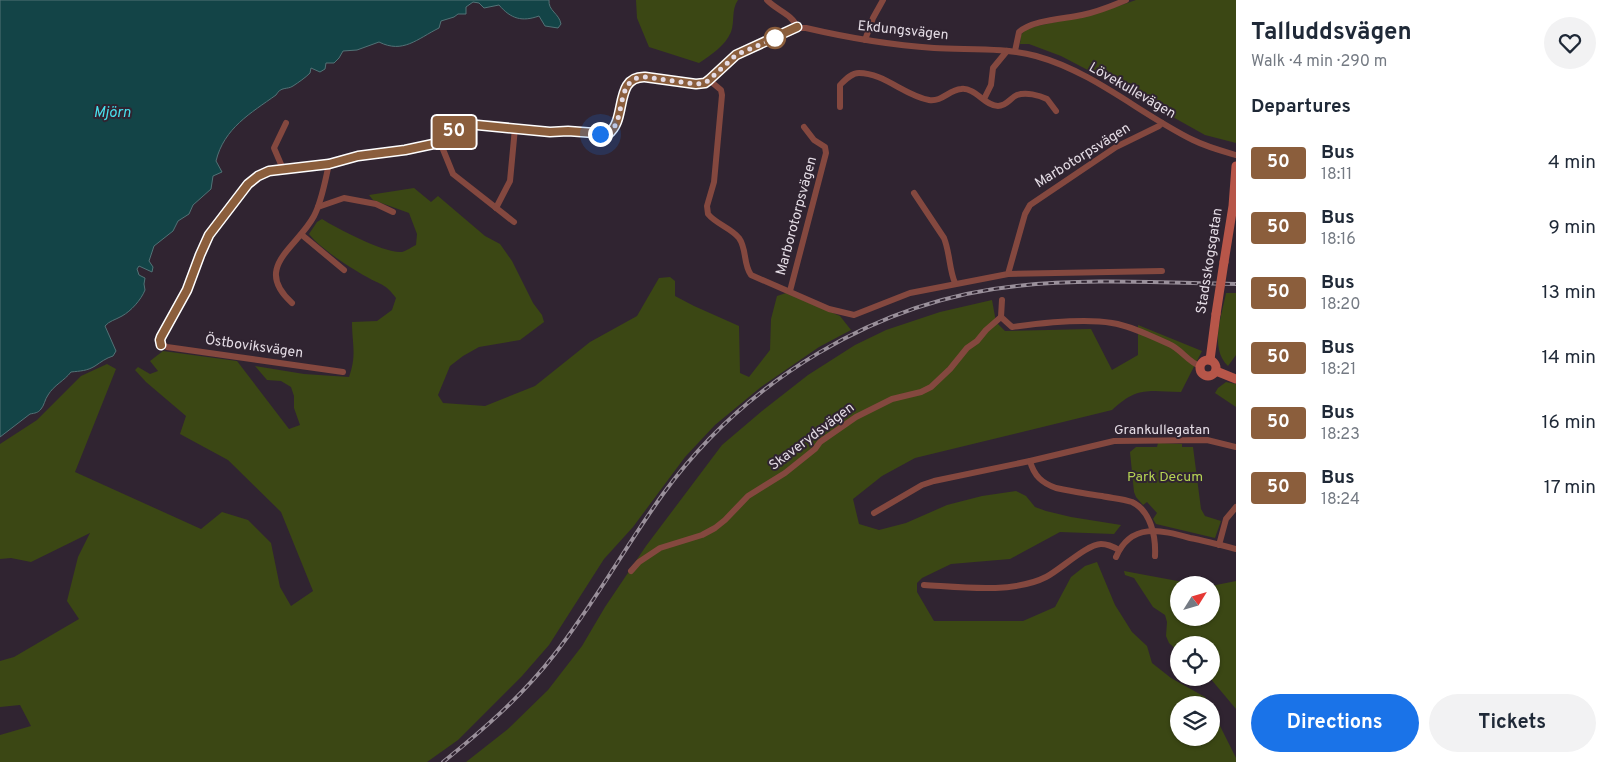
<!DOCTYPE html>
<html lang="en">
<head>
<meta charset="utf-8">
<style>
  :root { --surface:#fff; --page:#f2f2f3; --text:#1f2937; --muted:#747a83; --accent:#1a73e8 }
  body { margin:0; font-family:Overpass,sans-serif; background:var(--page); color:var(--text); height:100vh; display:flex; flex-direction:column; font-size:19px; white-space:nowrap }
  * { box-sizing:border-box; margin:0 }
  p { font-size:16px; color:var(--muted) }
  .icon { flex:none; width:28px; height:28px; fill:none; stroke:currentColor; stroke-width:2; stroke-linecap:round; stroke-linejoin:round }
  .map { position:relative; flex:1; overflow:hidden }
  .sheet { display:flex; flex-direction:column; background:var(--surface); width:375px }
  .sheet>* { flex:none }
  .badge { padding:0 10px; border-radius:4px; font-size:18px; line-height:32px }
  .needle { width:32px; rotate:53deg }
  .tools { position:absolute; left:1170px; top:576px; display:grid; gap:10px }
  .tools a { display:grid; place-items:center; width:50px; height:50px; border-radius:50%; background:var(--surface); box-shadow:0 1px 4px #0004; font-size:25px }
  .you { position:absolute; width:25px; height:25px; margin:-12px; border:4px solid #fff; border-radius:50%; background:#1a73e8; box-shadow:0 0 0 8px #1a73e833 }
  .map>.badge { position:absolute; translate:-50% -50%; box-shadow:0 0 0 2px #fff }
  h2 { padding:0 15px; font-size:19px; line-height:45px }
  .round { display:grid; place-items:center; flex:none; width:52px; height:52px; border-radius:26px; background:var(--page) }
  .overview { display:flex; align-items:center; justify-content:space-between; height:85px; padding:0 15px }
  h1 { font-size:24px; font-weight:700; line-height:38px }
  .action { display:flex; gap:10px; margin-top:auto; padding:10px 15px }
  .action a { flex:1; height:58px; border-radius:30px; background:var(--accent); color:#fff; font-size:20px; font-weight:700; line-height:58px; text-align:center }
  .action a+a { background:var(--page); color:var(--text) }
  ul { padding:0; list-style:none }
  li { display:flex; align-items:center; gap:15px; height:65px; padding:0 15px }
  li div { flex:1 }
  li b { display:block; font-size:19px }
  li em { font-style:normal }
  li .badge { min-width:55px; font-weight:700; text-align:center }
  main { display:flex; flex:1; min-height:0 }
  .map>svg:first-child { display:block }
</style>
</head>
<body>
<main>
<div class="map">
<svg width="1236" height="762" viewBox="0 0 1236 762">
  <rect width="100%" height="100%" fill="#302431"/>
  <g fill="#3b4714">
    <path d="M636,0H738C731,10 735,21 731,32C725,46 711,55 699,63L649,47L637,18Z"/>
    <polygon points="1136,0 1236,0 1236,143 1205,135 1103,78 1061,56 1029,44 1020,44 1021,35 1025,30 1037,26 1098,13"/>
    <path d="M414,188L431,202L438,196L485,236L500,244L512,261L533,303L542,315L544,322L520,340L479,347L463,356L450,366L438,395L443,403L485,406L535,386L590,342L637,316L659,278L670,277L675,281V296L694,306L739,326L740,373L749,377L770,350L771,319L777,296L786,293L840,316L851,330L819,347L761,387L715,425L685,457L633,527L604,559L549,645L522,676L458,740L427,762H0V735L31,726L20,705L0,707V661L14,657L79,619L67,601L78,557L90,533L31,562L11,558L0,559V444L37,420L81,376L107,364L116,369L75,472L201,529L222,512L248,520L271,543L280,587L291,606L313,591L281,512L228,460L180,434L186,416L146,382L135,370L138,367L150,374L158,371L150,361L163,351L237,361L289,429L300,425L294,408V396L291,387L281,381L267,380L255,366L304,374L349,377C357,355 352,344 352,322L377,321L392,310L396,298C386,284 381,285 367,277C350,268 320,248 309,234L317,222L322,219C336,228 386,254 402,252C406,251 412,247 416,245L417,234L409,213L373,200L369,195Z"/>
    <path d="M1226,293H1236V355L1228,366C1209,348 1222,315 1226,293Z"/>
    <path d="M992,300L996,322L1005,331L1091,329L1112,370L1138,355V325L1202,351L1181,392C1149,391 1137,386 1112,410L915,458L882,476L853,499L859,524L879,530L906,523L947,505L982,496L1016,491L1026,496L1035,507L1046,511L1071,517L1121,525L1114,534L1060,532L1010,559L951,564L922,578L917,583V592L934,621H1023L1055,607L1071,577L1085,566L1097,562L1115,605L1132,632L1147,646L1152,663L1171,678L1205,697L1209,705H1179V738H1211V708L1236,758V762H466L508,729L548,690L582,646L605,607L646,546L722,445L762,411L808,375L855,345L886,330L940,312Z"/>
    <polygon points="1226,382 1236,384 1236,407 1215,393 1218,388"/>
    <polygon points="1158,443 1182,444 1182,447 1193,447 1201,509 1205,516 1221,521 1215,538 1156,524 1153,519 1157,513 1147,502 1143,505 1136,497 1134,492 1130,452 1136,447 1157,447"/>
    <polygon points="1124,571 1199,585 1179,585 1179,618 1211,618 1211,586 1236,581 1236,709 1210,678 1211,645 1179,645 1179,652 1169,643 1166,636 1167,622 1165,615 1153,607 1134,578 1125,575"/>
  </g>
  <path fill="#134447" stroke="#527276" d="M0,0H549C548,11 559,13 561,24L558,28L545,26L539,16C522,22 511,19 499,5L484,8L479,3L473,2L466,7V14H458L454,17L441,21L439,28C417,39 403,54 379,42L357,50L343,51L339,58L334,63H326L325,69L320,72L311,68L310,73C305,78 299,82 293,86C287,90 281,86 276,95C251,113 224,128 216,161L222,172L213,176L211,189L193,205L189,214L178,221L173,231L154,246L149,261L153,267L152,272L139,266L137,269L139,275L145,278L144,284L145,290C141,300 131,311 122,316C115,320 109,321 105,326L116,351L113,356C106,358 101,362 95,366C87,371 80,371 71,372C64,381 54,385 48,395C45,399 44,406 41,409C38,413 35,413 30,414L0,437Z"/>
  <g fill="none" stroke-linecap="round" stroke-linejoin="round">
    <g stroke="#84483f" stroke-width="6">
      <path d="M767,0C776,10 792,14 797,27"/>
      <polyline points="865,40 873,18 883,0"/>
      <path d="M1015,51L1019,32C1033,20 1063,19 1082,15C1097,12 1112,6 1126,0"/>
      <path d="M709,80L721,90L722,95L714,182L707,206L708,214C716,224 731,228 739,238C747,249 743,264 751,275L829,309L854,315L910,293L1008,274L1025,214L1030,205L1116,147L1159,126L1162,123"/>
      <polyline points="984,99 991,85 993,68 1007,51"/>
      <path d="M840,107V85C845,80 851,73 859,73C884,73 905,96 929,100C942,102 949,90 961,89C975,87 985,106 998,106C1007,106 1010,98 1017,95C1026,92 1039,95 1047,99L1056,111"/>
      <polyline points="440,142 453,174 514,222"/>
      <polyline points="283,169 274,148 286,123"/>
      <path d="M914,193L944,238C950,253 949,269 955,283"/>
      <polyline points="318,207 344,198 376,204 393,212"/>
      <polyline points="496,208 510,181 515,128"/>
      <polyline points="302,235 344,270"/>
      <polyline points="1008,274 1162,271"/>
      <polyline points="790,291 826,153 825,147 814,140 804,127"/>
      <path d="M1002,300L1001,317L1012,327C1041,323 1083,318 1112,323C1131,326 1151,336 1169,344C1181,349 1188,362 1200,366"/>
      <path d="M292,303C252,267 297,248 314,216C322,201 325,181 329,164"/>
      <path d="M343,372L167,347L160,343L161,337L187,290L204,244L209,235L241,192L252,181L264,173L269,171L329,164L358,156L405,150L438,143L467,124L550,132L568,131L600,134H608C628,120 614,76 645,77L696,84L705,83L709,80L729,61L743,51L769,41L793,28H806C849,38 890,45 934,48C968,50 1003,47 1036,56C1094,72 1140,114 1193,140C1207,147 1222,151 1236,155"/>
      <path d="M1030,461C1034,476 1042,483 1056,488C1071,491 1086,494 1102,496C1111,498 1123,499 1132,502C1151,511 1156,537 1155,556"/>
      <polyline points="874,513 922,485 934,481 1030,461 1114,441 1207,440 1236,447"/>
      <polyline points="1219,545 1226,519 1236,507"/>
      <path d="M1116,557C1131,522 1161,530 1190,538C1206,541 1221,545 1236,549"/>
      <polyline points="631,571 639,562 660,548 702,535 715,528 725,520 748,496 785,473 815,449 820,442 856,417 892,399 921,392 931,387 950,369 967,348 977,341 986,330 1001,317"/>
      <path d="M924,585C960,587 1013,594 1046,577C1060,570 1087,544 1101,544C1107,544 1114,547 1119,550"/>
    </g>
    <g stroke="#b75649" stroke-width="9">
      <polyline points="1224,262 1233,206 1236,166"/>
      <circle cx="1208" cy="368" r="8"/>
      <polyline points="1210,360 1216,314"/>
      <polyline points="1216,371 1236,379"/>
    </g>
    <g stroke="#9a909b" stroke-width="4">
      <path id="rail" d="M443,762C483,730 522,696 554,655C594,604 625,547 663,494C745,381 878,300 1017,286C1089,278 1163,283 1236,284"/>
    </g>
    <use href="#rail" stroke="#302431" stroke-width="2" stroke-dasharray="5.5" stroke-linecap="butt"/>
    <polyline stroke="#b75649" stroke-width="9" points="1216,314 1224,262"/>
  </g>
  <g fill="none" stroke-linecap="round" stroke-linejoin="round">
    <g stroke="#fff" stroke-width="11">
      <path id="line" d="M161,345L160,340L161,337L187,290L200,255L209,235L248,184L258,176L269,171L329,164L358,156L405,150L438,143L467,124L550,132L568,131L608,134C628,120 613,76 645,77L696,84L705,83L709,80L736,55L797,27"/>
    </g>
    <use href="#line" stroke="#8b5e3c" stroke-width="8"/>
    <path stroke="#e4dce5" stroke-width="5" stroke-dasharray="0 9" d="M600,134C631,135 610,76 645,77L696,84L705,83L709,80L736,55L775,38"/>
  </g>
  <circle fill="#fff" stroke="#8b5e3c" stroke-width="2.5" cx="775" cy="38" r="10"/>
  <g text-anchor="middle" dominant-baseline="central" stroke-width="4" stroke-linejoin="round" paint-order="stroke">
    <g font-size="14" fill="#e4dce5" stroke="#302431">
      <text transform="translate(903 31) rotate(6)">Ekdungsvägen</text>
      <text transform="translate(1132 91) rotate(30)">Lövekullevägen</text>
      <text transform="translate(1083 156) rotate(-32)">Marbotorpsvägen</text>
      <text transform="translate(797 216) rotate(-75)">Marborotorpsvägen</text>
      <text transform="translate(1210 261) rotate(-81)">Stadsskogsgatan</text>
      <text transform="translate(254 347) rotate(8)">Östboviksvägen</text>
      <text x="1162" y="430">Grankullegatan</text>
      <text transform="translate(812 437) rotate(-37)">Skaverydsvägen</text>
    </g>
    <g font-size="14" fill="#b5d353" stroke="#302431">
      <text x="1165" y="477">Park Decum</text>
    </g>
    <g font-size="15" font-style="italic" fill="#48e2ee" stroke="#302431">
      <text x="112" y="113">Mjörn</text>
    </g>
  </g>
</svg>
<div class="tools">
<a><svg class="needle" viewBox="-14 -14 28 28"><path d="M0-13l5 13h-10z" fill="#e53935"/><path d="M0 13l5-13h-10z" fill="#747a83"/></svg></a>
<a><svg class="icon" aria-label="locate" viewBox="0 0 24 24"><circle cx="12" cy="12" r="6"/><path d="M12 2v4M12 18v4M2 12h4M18 12h4"/></svg></a>
<a><svg class="icon" aria-label="layers" viewBox="0 0 24 24"><path d="M12 4l9 5-9 5-9-5zM3 14l9 5 9-5"/></svg></a>
</div>
<div class="you" style="left:600px;top:134px"></div>
<b class="badge" style="left:454px;top:132px;background:#8b5e3c;color:#fff">50</b>
</div>
<section class="sheet">
<div class="overview"><div><h1>Talluddsvägen</h1><p>Walk · 4 min · 290 m</p></div><a class="round"><svg class="icon" aria-label="heart" viewBox="0 0 24 24"><path d="M12 20l-8-8c-3-5 5-10 8-4 3-6 11-1 8 4z"/></svg></a></div>
<h2>Departures</h2>
<ul>
<li><span class="badge" style="background:#8b5e3c;color:#fff">50</span><div><b>Bus</b><p>18:11</p></div><em>4 min</em></li>
<li><span class="badge" style="background:#8b5e3c;color:#fff">50</span><div><b>Bus</b><p>18:16</p></div><em>9 min</em></li>
<li><span class="badge" style="background:#8b5e3c;color:#fff">50</span><div><b>Bus</b><p>18:20</p></div><em>13 min</em></li>
<li><span class="badge" style="background:#8b5e3c;color:#fff">50</span><div><b>Bus</b><p>18:21</p></div><em>14 min</em></li>
<li><span class="badge" style="background:#8b5e3c;color:#fff">50</span><div><b>Bus</b><p>18:23</p></div><em>16 min</em></li>
<li><span class="badge" style="background:#8b5e3c;color:#fff">50</span><div><b>Bus</b><p>18:24</p></div><em>17 min</em></li>
</ul>
<div class="action"><a>Directions</a><a>Tickets</a></div>
</section>
</main>
</body>
</html>
